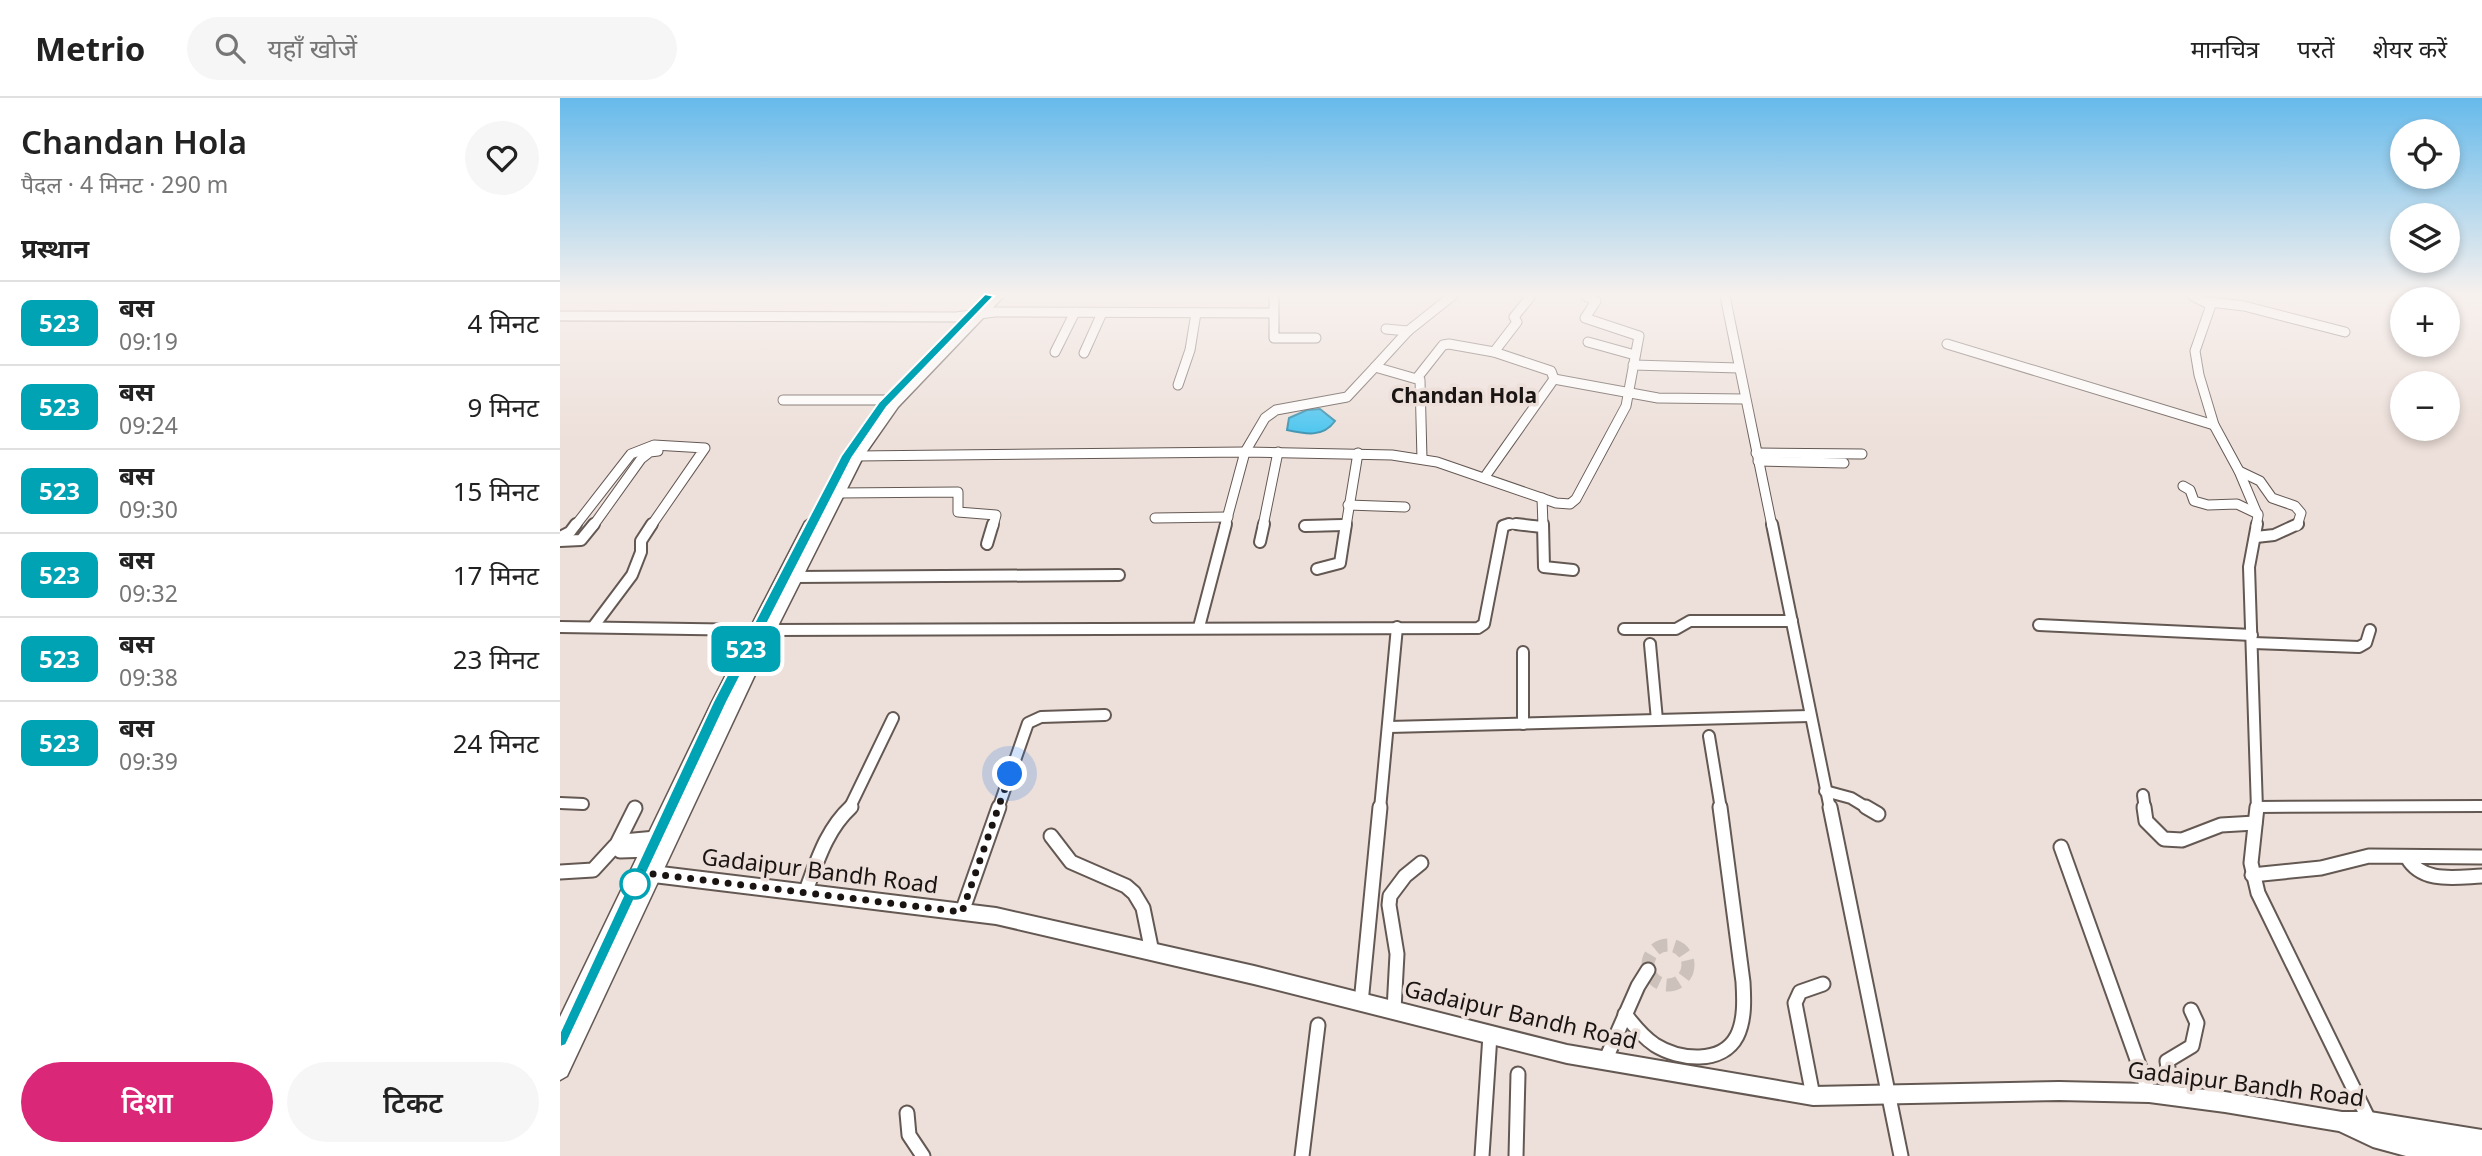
<!DOCTYPE html>
<html lang="hi">
<head>
<meta charset="utf-8">
<style>
  :root { --surface:#fff; --page:#f6f6f6; --text:#222; --muted:#767676; --line:#e0e0e0; --accent:#db2777 }
  body { margin:0; font-family:"Noto Sans","Noto Sans Devanagari",sans-serif; background:var(--page); color:var(--text); height:100vh; display:flex; flex-direction:column; font-size:26px; white-space:nowrap }
  * { box-sizing:border-box; margin:0 }
  p { font-size:23px; color:var(--muted) }
  .icon { flex:none; width:38px; height:38px; fill:none; stroke:currentColor; stroke-width:2; stroke-linecap:round; stroke-linejoin:round }
  .map { position:relative; flex:1; overflow:hidden }
  .drawer { display:flex; flex-direction:column; background:var(--surface); width:560px }
  .drawer>* { flex:none }
  .badge { padding:0 14px; border-radius:10px; font-size:24px; line-height:46px }
  .controls { position:absolute; left:1830px; top:21px; display:grid; gap:14px }
  .controls a { display:grid; place-items:center; width:70px; height:70px; border-radius:50%; background:var(--surface); box-shadow:0 4px 10px #0003; font-size:35px }
  .you { position:absolute; width:35px; height:35px; margin:-18px; border:5px solid #fff; border-radius:50%; background:#1a73e8; box-shadow:0 0 0 10px #1a73e833 }
  .map>.badge { position:absolute; translate:-50% -50%; box-shadow:0 0 0 4px #fff }
  h2 { padding:0 21px; font-size:26px; line-height:63px }
  .round { display:grid; place-items:center; flex:none; width:74px; height:74px; border-radius:37px; background:var(--page) }
  .overview { display:flex; align-items:center; justify-content:space-between; height:119px; padding:0 21px }
  h1 { font-size:33px; font-weight:600; line-height:52px }
  .primary-button { display:flex; gap:14px; margin-top:auto; padding:14px 21px }
  .primary-button a { flex:1; height:80px; border-radius:42px; background:var(--accent); color:#fff; font-size:28px; font-weight:600; line-height:80px; text-align:center }
  .primary-button a+a { background:var(--page); color:var(--text) }
  ul { padding:0; list-style:none }
  li { display:flex; align-items:center; gap:21px; height:84px; padding:0 21px; border-top:2px solid var(--line) }
  li div { flex:1 }
  li b { display:block; font-size:26px }
  li em { font-style:normal }
  li .badge { min-width:77px; font-weight:700; text-align:center }
  header { display:flex; align-items:center; gap:42px; box-sizing:border-box; height:98px; padding:0 35px; background:var(--surface); border-bottom:2px solid var(--line) }
  header strong { font-size:33px }
  nav { display:flex; gap:38px; margin-inline-start:auto; font-size:24px }
  .search { width:490px; height:63px; background:var(--page); display:flex; align-items:center; gap:18px; box-sizing:border-box; padding:0 24px; border-radius:38px; color:var(--muted); font-size:26px }
  main { display:flex; flex:1; min-height:0 }
  .map>svg:first-child { display:block }
</style>
</head>
<body>
<header>
<strong>Metrio</strong>
<div class="search"><svg class="icon" aria-label="search" viewBox="0 0 24 24"><circle cx="10" cy="10" r="6"/><path d="M15 15l6 6"/></svg>यहाँ खोजें</div>
<nav><a>मानचित्र</a><a>परतें</a><a>शेयर करें</a></nav>
</header>
<main>
<section class="drawer">
<div class="overview"><div><h1>Chandan Hola</h1><p>पैदल · 4 मिनट · 290 m</p></div><a class="round"><svg class="icon" aria-label="heart" viewBox="0 0 24 24"><path d="M12 20l-8-8c-3-5 5-10 8-4 3-6 11-1 8 4z"/></svg></a></div>
<h2>प्रस्थान</h2>
<ul>
<li><span class="badge" style="background:#00a3b4;color:#fff">523</span><div><b>बस</b><p>09:19</p></div><em>4 मिनट</em></li>
<li><span class="badge" style="background:#00a3b4;color:#fff">523</span><div><b>बस</b><p>09:24</p></div><em>9 मिनट</em></li>
<li><span class="badge" style="background:#00a3b4;color:#fff">523</span><div><b>बस</b><p>09:30</p></div><em>15 मिनट</em></li>
<li><span class="badge" style="background:#00a3b4;color:#fff">523</span><div><b>बस</b><p>09:32</p></div><em>17 मिनट</em></li>
<li><span class="badge" style="background:#00a3b4;color:#fff">523</span><div><b>बस</b><p>09:38</p></div><em>23 मिनट</em></li>
<li><span class="badge" style="background:#00a3b4;color:#fff">523</span><div><b>बस</b><p>09:39</p></div><em>24 मिनट</em></li>
</ul>
<div class="primary-button"><a>दिशा</a><a>टिकट</a></div>
</section>
<div class="map">
<svg width="1922" height="1058" viewBox="0 0 1922 1058">
  <rect width="100%" height="100%" fill="#eddfd9"/>
  <path fill="#43c3f0" stroke="#378fae" stroke-width="2" d="M760,311L775,323C763,340 745,336 727,332L729,320L747,312Z"/>
  <g fill="none" stroke-linecap="round" stroke-linejoin="round">
    <circle stroke="#cdc1bb" stroke-width="13" stroke-dasharray="13 7" stroke-linecap="butt" cx="1108" cy="867" r="20"/>
    <g stroke="#645853" stroke-width="11">
      <g id="minor-far2">
        <polyline points="714,198 714,240 756,240"/>
        <polyline points="1165,198 1212,428"/>
        <polyline points="1633,198 1651,207 1635,253 1639,277 1654,327 1679,373 1698,418 1696,428"/>
        <polyline points="1650,204 1684,208 1785,234"/>
        <polyline points="0,218 396,219 435,214 713,215"/>
        <polyline points="826,231 848,233"/>
        <polyline points="1028,244 1075,257"/>
        <polyline points="1387,246 1654,327"/>
        <polyline points="495,254 515,214"/>
        <polyline points="934,254 957,224 954,219 971,198"/>
        <polyline points="524,255 542,215"/>
        <polyline points="1073,267 1179,270"/>
        <polyline points="857,280 883,247 889,246 934,254 991,273 994,281 924,380"/>
        <polyline points="994,281 1098,300 1185,301"/>
        <polyline points="618,287 630,252 636,215"/>
        <polyline points="223,302 327,302"/>
        <polyline points="1196,355 1302,356"/>
        <polyline points="297,358 685,354 832,357 877,364 996,405 1010,406 1016,401 1066,308 1079,238 1025,220 1036,203 1026,198"/>
        <polyline points="862,361 860,282 815,269 848,233 892,198"/>
        <polyline points="1198,363 1284,365"/>
        <polyline points="1679,373 1700,383 1712,400 1735,408 1741,415 1737,428"/>
        <polyline points="1623,388 1630,392 1634,403 1648,407 1677,406 1698,416"/>
        <polyline points="278,395 398,394 398,414 436,417 433,428"/>
        <polyline points="982,400 983,428"/>
        <polyline points="788,407 845,409"/>
        <polyline points="595,420 668,419"/>
        <polyline points="15,428 71,356 94,347 145,350 91,428"/>
        <polyline points="33,428 81,361 90,354 98,353"/>
        <polyline points="665,428 685,354 705,320 716,312 787,299 815,269"/>
        <polyline points="703,428 718,354"/>
        <polyline points="745,428 784,427"/>
        <polyline points="786,428 798,355"/>
        <polyline points="943,428 951,426 974,428"/>
      </g>
    </g>
    <g stroke="#645853" stroke-width="14">
      <g id="minor-far1">
        <polyline points="956,426 982,429"/>
        <polyline points="983,426 984,469 1013,472"/>
        <polyline points="1212,426 1270,711"/>
        <polyline points="1697,426 1689,469 1697,711"/>
        <polyline points="745,428 784,427"/>
        <polyline points="0,439 10,434 16,426"/>
        <polyline points="1696,439 1714,437 1738,426"/>
        <polyline points="0,443 21,442 34,426"/>
        <polyline points="700,444 704,426"/>
        <polyline points="427,446 433,426"/>
        <polyline points="757,471 780,465 786,426"/>
        <polyline points="235,479 559,477"/>
        <polyline points="1479,527 1692,537"/>
        <polyline points="0,529 196,532"/>
        <polyline points="33,529 72,477 81,454 81,443 92,426"/>
        <polyline points="639,529 666,426"/>
        <polyline points="1064,531 1116,531 1130,523 1232,523"/>
        <polyline points="208,532 918,530 924,526 943,428 949,426"/>
        <polyline points="1693,545 1799,549 1806,545 1810,532"/>
        <polyline points="1090,546 1097,622"/>
        <polyline points="963,554 963,626"/>
        <polyline points="829,629 1250,618"/>
        <polyline points="1149,638 1161,711"/>
        <polyline points="1265,693 1291,700 1309,711"/>
        <polyline points="1583,697 1585,711"/>
        <polyline points="0,705 23,706"/>
        <polyline points="1697,709 1922,708"/>
        <polyline points="289,711 333,620"/>
        <polyline points="438,711 468,625 481,619 545,617"/>
        <polyline points="820,711 837,529"/>
      </g>
    </g>
    <g stroke="#645853" stroke-width="17">
      <g id="minor">
        <polyline points="1270,709 1341,1058"/>
        <polyline points="1306,709 1318,716"/>
        <polyline points="1584,709 1586,723 1604,741 1622,742 1661,727 1695,725"/>
        <polyline points="1697,709 1691,765 1698,795 1810,1024"/>
        <polyline points="491,738 511,764 566,788 574,795 583,810 592,854"/>
        <polyline points="57,746 75,710"/>
        <polyline points="1501,749 1589,995"/>
        <polyline points="91,752 60,753 63,743 96,740"/>
        <path d="M1847,759C1862,786 1896,779 1922,778"/>
        <polyline points="0,774 33,772 55,748 59,749"/>
        <polyline points="1692,777 1761,770 1809,758 1922,759"/>
        <path d="M245,795C257,764 266,732 291,709"/>
        <polyline points="402,814 439,709"/>
        <polyline points="801,905 820,709"/>
        <polyline points="834,912 837,856 829,807 830,798 845,778 861,765"/>
        <path d="M1065,916C1074,928 1083,939 1095,947C1119,962 1162,967 1177,938C1185,922 1184,901 1183,884L1160,709"/>
        <polyline points="1045,963 1078,888 1088,872"/>
        <polyline points="1253,998 1235,905 1240,894 1263,886"/>
        <polyline points="1612,998 1607,963 1632,948 1637,925 1631,912"/>
        <polyline points="347,1015 349,1037 363,1058"/>
        <polyline points="742,1058 758,927"/>
        <polyline points="922,1058 930,937"/>
        <polyline points="956,1058 958,976"/>
      </g>
    </g>
    <g stroke="#645853" stroke-width="4">
      <polygon id="tertiary" points="85,767 436,810 694,868 1007,947 1253,989 1499,984 1589,986 1665,994 1782,1014 1810,1014 1922,1032 1922,1058 1846,1058 1813,1049 1779,1033 1665,1014 1589,1004 1499,1002 1253,1007 1007,965 694,886 436,826 85,783 79,780 77,775 79,770"/>
    </g>
    <g stroke="#645853" stroke-width="3">
      <polygon id="secondary" points="432,198 444,198 338,309 303,359 216,532 7,978 0,982 0,919 152,604 245,424 252,419 258,421 290,358 328,303"/>
    </g>
    <use href="#minor-far2" stroke="#fff" stroke-width="9"/>
    <use href="#minor-far1" stroke="#fff" stroke-width="10"/>
    <use href="#minor" stroke="#fff" stroke-width="13"/>
    <use href="#tertiary" fill="#fff" fill-rule="evenodd"/>
    <use href="#secondary" fill="#fff" fill-rule="evenodd"/>
  </g>
  <linearGradient id="sky" x2="0" y2="1"><stop stop-color="#66baeb"/><stop offset="0.57" stop-color="#f7f1ee"/><stop offset="1" stop-color="#f7f1ee" stop-opacity="0"/></linearGradient>
  <rect width="1922" height="346" fill="url(#sky)"/>
  <polygon fill="#00a3b4" stroke="#fff" stroke-width="2" points="425,196 434,198 327,309 292,360 167,604 6,947 0,949 0,934 153,604 281,358 319,304"/>
  <g fill="none" stroke-linecap="round" stroke-linejoin="round">
    <polyline stroke="#1a1513" stroke-width="7" stroke-dasharray="0 12.6" points="75,786 80,775 94,776 402,814 450,676"/>
  </g>
  <circle fill="#fff" stroke="#00a3b4" stroke-width="3.5" cx="75" cy="786" r="14"/>
  <g text-anchor="middle" dominant-baseline="central" stroke-width="7" stroke-linejoin="round" paint-order="stroke">
    <g font-size="21" font-weight="bold" fill="#1a1513" stroke="#eddfd9">
      <text x="904" y="297">Chandan Hola</text>
    </g>
    <g font-size="23" fill="#1a1513" stroke="#eddfd9">
      <text transform="translate(260 772) rotate(7)">Gadaipur Bandh Road</text>
      <text transform="translate(961 916) rotate(13)">Gadaipur Bandh Road</text>
      <text transform="translate(1686 985) rotate(7)">Gadaipur Bandh Road</text>
    </g>
  </g>
</svg>
<div class="controls">
<a><svg class="icon" aria-label="locate" viewBox="0 0 24 24"><circle cx="12" cy="12" r="6"/><path d="M12 2v4M12 18v4M2 12h4M18 12h4"/></svg></a>
<a><svg class="icon" aria-label="layers" viewBox="0 0 24 24"><path d="M12 4l9 5-9 5-9-5zM3 14l9 5 9-5"/></svg></a>
<a>+</a>
<a>−</a>
</div>
<div class="you" style="left:450px;top:676px"></div>
<b class="badge" style="left:186px;top:551px;background:#00a3b4;color:#fff">523</b>
</div>
</main>
</body>
</html>
